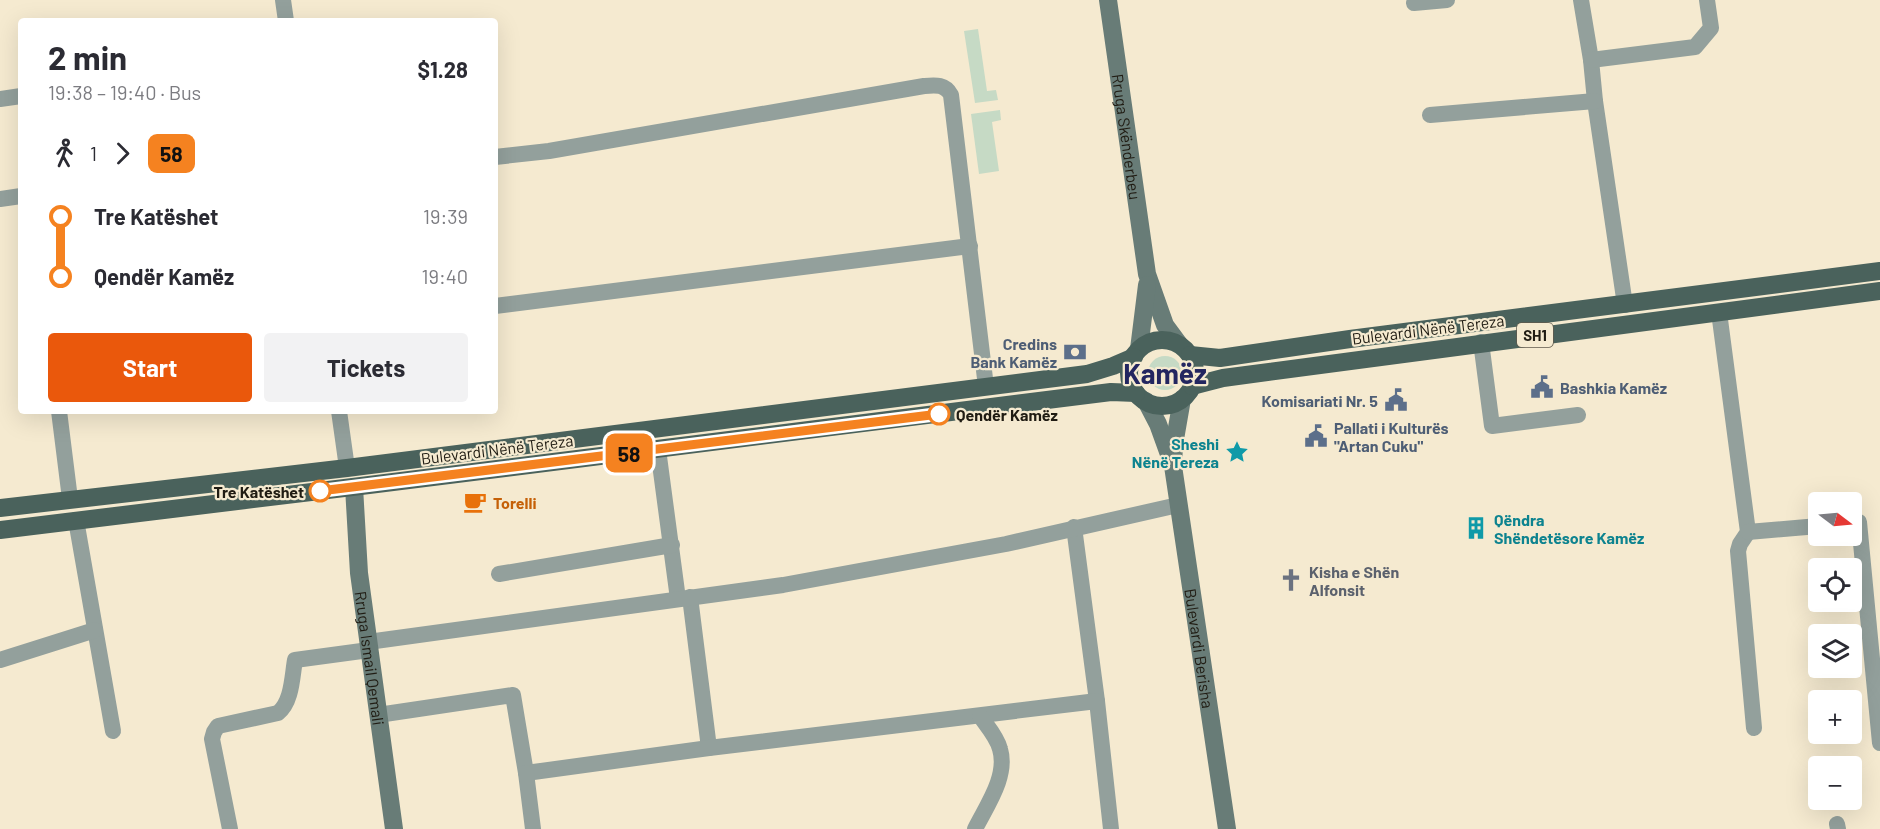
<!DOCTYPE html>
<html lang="en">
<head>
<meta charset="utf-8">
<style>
  :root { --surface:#fff; --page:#f2f2f3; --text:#2b2b33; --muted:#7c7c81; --accent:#ea580c }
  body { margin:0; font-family:Barlow,sans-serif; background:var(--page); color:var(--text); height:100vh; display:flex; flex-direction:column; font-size:22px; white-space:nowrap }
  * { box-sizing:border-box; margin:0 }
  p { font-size:20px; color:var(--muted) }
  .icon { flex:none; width:33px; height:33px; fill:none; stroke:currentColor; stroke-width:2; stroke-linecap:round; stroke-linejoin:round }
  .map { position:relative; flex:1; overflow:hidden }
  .drawer { position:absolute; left:18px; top:18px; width:480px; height:396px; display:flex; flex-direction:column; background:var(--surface); border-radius:6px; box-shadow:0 6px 24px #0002 }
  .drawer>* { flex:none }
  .badge { padding:0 12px; border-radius:9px; font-size:21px; line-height:39px }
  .needle { width:39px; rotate:106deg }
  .tools { position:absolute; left:1808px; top:492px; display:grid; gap:12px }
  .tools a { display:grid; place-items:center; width:54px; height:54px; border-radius:6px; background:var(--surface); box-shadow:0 6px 24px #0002; font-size:30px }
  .map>.badge { position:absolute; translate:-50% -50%; box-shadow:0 0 0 3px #fff }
  .legs { display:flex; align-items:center; gap:9px; height:66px; padding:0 30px; font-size:20px }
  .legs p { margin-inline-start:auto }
  .summary { display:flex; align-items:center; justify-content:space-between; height:102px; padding:0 30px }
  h1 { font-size:33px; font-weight:700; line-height:45px }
  .cta { display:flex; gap:12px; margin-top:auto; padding:12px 30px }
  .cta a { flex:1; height:69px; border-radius:6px; background:var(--accent); color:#fff; font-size:24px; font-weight:700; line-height:69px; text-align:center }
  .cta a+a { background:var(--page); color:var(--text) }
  ul { padding:0 30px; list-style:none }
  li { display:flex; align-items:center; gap:21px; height:60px; font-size:22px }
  li i { display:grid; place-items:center; width:9px; height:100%; margin:0 8px; background:currentColor }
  li i::after { content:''; width:15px; height:15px; margin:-8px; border:4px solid; border-radius:50%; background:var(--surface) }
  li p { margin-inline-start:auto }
  li:first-child i { background:linear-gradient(#0000 50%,currentColor 0) }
  li:last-child i { background:linear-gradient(currentColor 50%,#0000 0) }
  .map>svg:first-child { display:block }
</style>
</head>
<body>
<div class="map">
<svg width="1880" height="829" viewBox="0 0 1880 829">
  <rect width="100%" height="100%" fill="#f5ead0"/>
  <g fill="#c6dac5">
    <polygon points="978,29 987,91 996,90 998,100 975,103 964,31"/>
    <polygon points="1000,110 1001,120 992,122 999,171 979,174 971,114"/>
    <circle cx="1165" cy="373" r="17"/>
  </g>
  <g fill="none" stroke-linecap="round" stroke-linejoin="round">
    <g stroke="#93a09c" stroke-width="16">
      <polyline points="283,0 286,21"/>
      <polyline points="1581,0 1591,60 1595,101 1625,305"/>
      <polyline points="1414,3 1447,0"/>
      <polyline points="1591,60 1695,47 1711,28 1707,0"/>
      <polyline points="0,99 21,96"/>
      <polyline points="1430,115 1595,101"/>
      <path d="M495,157L549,151L924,86C936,85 945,84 951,95L986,387"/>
      <polyline points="0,199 21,196"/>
      <polyline points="495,306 970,246"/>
      <polyline points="1719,312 1748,532 1740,544 1738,551 1754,728"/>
      <polyline points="1481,342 1492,426 1578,415"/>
      <polyline points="59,411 70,499"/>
      <polyline points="339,411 347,468"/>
      <polyline points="658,449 678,599"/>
      <polyline points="76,520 113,731"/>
      <polyline points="1851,522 1859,522 1880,743"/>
      <polyline points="1074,527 1097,701"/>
      <polyline points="1748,532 1818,526"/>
      <polyline points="499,574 672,545"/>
      <polyline points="690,597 709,748"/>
      <polyline points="368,642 783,585 1006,544 1178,505"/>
      <polyline points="0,660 95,630"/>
      <polyline points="378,715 513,695 526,773 709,748 1097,701 1111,829"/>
      <polyline points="526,773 533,829"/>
      <polyline points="1837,824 1838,829"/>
      <path d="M230,829L212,739L214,732L218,726L278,713C292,702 292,677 295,660L369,650"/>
      <path d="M975,829C987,805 1008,776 1000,749C997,737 987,726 980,716"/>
    </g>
    <g stroke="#687c77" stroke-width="18">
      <path id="s1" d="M1108,0L1147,274L1165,325L1179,344"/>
      <polyline points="1139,349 1147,285"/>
      <path id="s2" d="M1182,399L1174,445L1173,466L1227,829"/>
      <polyline points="1146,401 1158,424 1171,460"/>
      <path id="s3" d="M354,487L359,573L394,829"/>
    </g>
    <g stroke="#4a625c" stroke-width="18">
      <circle cx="1162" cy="373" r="33"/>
      <polyline points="1190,355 1220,358 1350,339 1880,271"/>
      <polyline points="1192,386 1223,378 1880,291"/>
      <polyline points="0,508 347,468 1087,374 1113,366 1134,357"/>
      <polyline points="0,530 369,485 1111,392 1136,393"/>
    </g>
  </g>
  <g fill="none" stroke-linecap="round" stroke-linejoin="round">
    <g stroke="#fff" stroke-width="14">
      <polyline id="line-1" points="320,491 939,414"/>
    </g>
    <use href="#line-1" stroke="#f58220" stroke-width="9"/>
  </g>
  <defs>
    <g id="bank-bare" transform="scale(1.8)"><path d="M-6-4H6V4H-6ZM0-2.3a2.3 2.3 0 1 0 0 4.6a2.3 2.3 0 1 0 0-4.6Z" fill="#5c6f8a" stroke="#f5ead0" stroke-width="2.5" paint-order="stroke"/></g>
    <g id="civic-bare" transform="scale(1.8)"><path d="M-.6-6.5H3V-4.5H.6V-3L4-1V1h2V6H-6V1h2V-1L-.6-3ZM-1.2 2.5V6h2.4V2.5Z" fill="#5c6f8a" stroke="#f5ead0" stroke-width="2.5" paint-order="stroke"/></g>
    <g id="sight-bare" transform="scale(1.8)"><path d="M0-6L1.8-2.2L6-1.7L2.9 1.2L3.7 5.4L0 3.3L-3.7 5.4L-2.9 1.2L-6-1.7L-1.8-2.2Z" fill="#0f9aa8" stroke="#f5ead0" stroke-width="2.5" paint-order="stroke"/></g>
    <g id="cafe-bare" transform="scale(1.8)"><path d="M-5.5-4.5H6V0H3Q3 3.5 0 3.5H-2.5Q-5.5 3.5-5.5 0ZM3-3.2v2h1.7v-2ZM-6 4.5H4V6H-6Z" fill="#e8710a" stroke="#f5ead0" stroke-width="2.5" paint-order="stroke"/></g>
    <g id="building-bare" transform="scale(1.8)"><path d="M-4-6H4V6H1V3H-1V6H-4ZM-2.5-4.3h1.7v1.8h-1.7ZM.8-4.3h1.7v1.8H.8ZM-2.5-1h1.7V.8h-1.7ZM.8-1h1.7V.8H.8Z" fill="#0f9aa8" stroke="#f5ead0" stroke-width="2.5" paint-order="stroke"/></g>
    <g id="church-bare" transform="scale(1.8)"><path d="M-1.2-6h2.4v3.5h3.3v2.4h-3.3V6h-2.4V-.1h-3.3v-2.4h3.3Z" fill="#6b7280" stroke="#f5ead0" stroke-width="2.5" paint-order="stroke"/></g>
  </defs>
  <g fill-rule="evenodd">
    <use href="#bank-bare" x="1075" y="352"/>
    <use href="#civic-bare" x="1542" y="387"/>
    <use href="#civic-bare" x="1396" y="400"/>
    <use href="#civic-bare" x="1316" y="436"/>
    <use href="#sight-bare" x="1237" y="452"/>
    <use href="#cafe-bare" x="475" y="502"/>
    <use href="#building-bare" x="1476" y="528"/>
    <use href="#church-bare" x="1291" y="580"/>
  </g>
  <g fill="#fff" stroke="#f58220" stroke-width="3">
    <circle cx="939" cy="414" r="10"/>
    <circle cx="320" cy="491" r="10"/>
  </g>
  <g text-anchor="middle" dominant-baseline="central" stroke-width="4.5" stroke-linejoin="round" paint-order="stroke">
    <rect fill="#f5ead0" stroke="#605a4c" stroke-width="1.5" x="1517" y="323" width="36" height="24" rx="4.5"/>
    <g font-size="15" font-weight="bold" fill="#201c13">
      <text x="1535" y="335">SH1</text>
    </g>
    <g font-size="16" fill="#201c13" stroke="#f5ead0">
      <text stroke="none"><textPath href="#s1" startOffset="138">Rruga Skënderbeu</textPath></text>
      <text transform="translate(1428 329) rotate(-7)">Bulevardi Nënë Tereza</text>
      <text transform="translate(497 449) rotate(-7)">Bulevardi Nënë Tereza</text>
      <text stroke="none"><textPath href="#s2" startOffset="252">Bulevardi Berisha</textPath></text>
      <text stroke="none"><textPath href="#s3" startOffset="172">Rruga Ismail Qemali</textPath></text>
    </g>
    <g font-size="16" font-weight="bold" fill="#4e5e75" stroke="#f5ead0" text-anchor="end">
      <text x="1057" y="343">Credins<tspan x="1057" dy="18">Bank Kamëz</tspan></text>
      <text x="1560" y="387" text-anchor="start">Bashkia Kamëz</text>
      <text x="1378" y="400">Komisariati Nr. 5</text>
      <text x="1334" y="427" text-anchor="start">Pallati i Kulturës<tspan x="1334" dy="18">"Artan Cuku"</tspan></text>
    </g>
    <g font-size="16" font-weight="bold" fill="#201c13" stroke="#f5ead0" text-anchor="start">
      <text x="956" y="414">Qendër Kamëz</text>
      <text x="304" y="491" text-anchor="end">Tre Katëshet</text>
    </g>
    <g font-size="16" font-weight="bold" fill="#0d838f" stroke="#f5ead0" text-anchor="end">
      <text x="1219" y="443">Sheshi<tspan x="1219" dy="18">Nënë Tereza</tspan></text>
      <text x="1494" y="519" text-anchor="start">Qëndra<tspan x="1494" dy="18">Shëndetësore Kamëz</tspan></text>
    </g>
    <g font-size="16" font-weight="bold" fill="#c56008" stroke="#f5ead0" text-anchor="start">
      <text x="493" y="502">Torelli</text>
    </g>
    <g font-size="16" font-weight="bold" fill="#5b616d" stroke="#f5ead0" text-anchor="start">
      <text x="1309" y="571">Kisha e Shën<tspan x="1309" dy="18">Alfonsit</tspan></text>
    </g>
    <g font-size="28" font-weight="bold" fill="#232660" stroke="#f5ead0">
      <text x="1165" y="373">Kamëz</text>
    </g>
  </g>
</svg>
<div class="tools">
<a><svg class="needle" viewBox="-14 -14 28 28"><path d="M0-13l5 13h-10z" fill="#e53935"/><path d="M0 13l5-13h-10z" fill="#7c7c81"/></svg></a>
<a><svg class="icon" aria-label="locate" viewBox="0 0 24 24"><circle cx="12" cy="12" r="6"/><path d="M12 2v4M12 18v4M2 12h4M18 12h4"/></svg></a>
<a><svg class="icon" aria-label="layers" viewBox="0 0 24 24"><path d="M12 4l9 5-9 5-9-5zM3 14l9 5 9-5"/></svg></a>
<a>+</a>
<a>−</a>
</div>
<b class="badge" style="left:629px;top:453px;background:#f58220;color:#111">58</b>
<section class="drawer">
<div class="summary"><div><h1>2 min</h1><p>19:38 – 19:40 · Bus</p></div><b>$1.28</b></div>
<div class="legs"><svg class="icon" aria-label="walk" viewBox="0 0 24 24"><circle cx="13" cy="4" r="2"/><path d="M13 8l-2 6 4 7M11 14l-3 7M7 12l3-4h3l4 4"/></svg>1<svg class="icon" aria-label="forward" viewBox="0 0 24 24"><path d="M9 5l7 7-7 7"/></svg><b class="badge" style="background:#f58220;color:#111">58</b></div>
<ul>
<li><i style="color:#f58220"></i><b>Tre Katëshet</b><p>19:39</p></li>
<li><i style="color:#f58220"></i><b>Qendër Kamëz</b><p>19:40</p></li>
</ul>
<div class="cta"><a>Start</a><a>Tickets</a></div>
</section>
</div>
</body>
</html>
